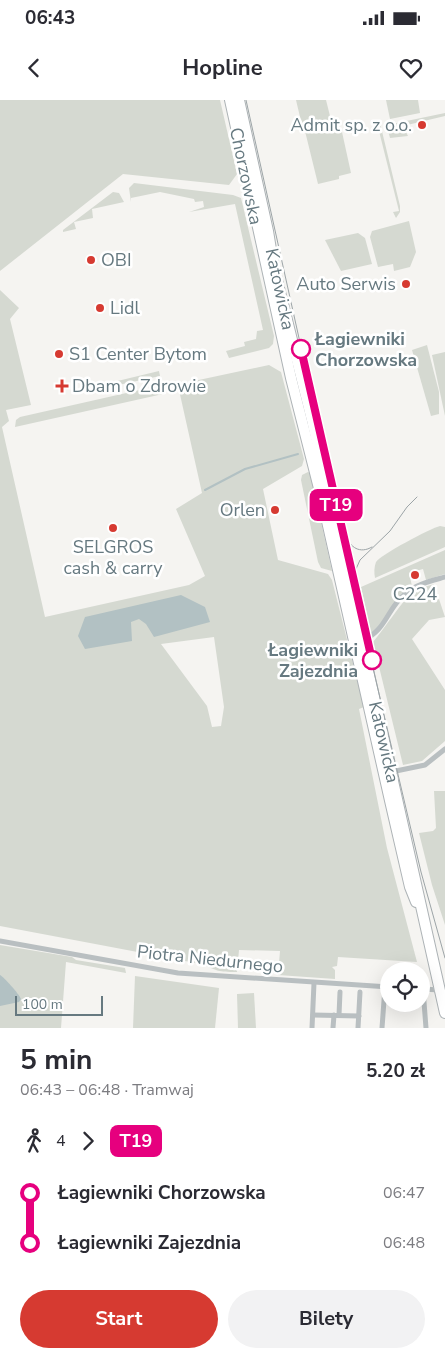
<!DOCTYPE html>
<html lang="pl">
<head>
<meta charset="utf-8">
<style>
  :root { --surface:#fff; --page:#f2f2f3; --text:#2b2b33; --muted:#7c7c81; --accent:#d63a31 }
  body { margin:0; font-family:"Nunito Sans",sans-serif; background:var(--page); color:var(--text); height:100vh; display:flex; flex-direction:column; font-size:19px; white-space:nowrap }
  * { box-sizing:border-box; margin:0 }
  p { font-size:16px; color:var(--muted) }
  .icon { flex:none; width:28px; height:28px; fill:none; stroke:currentColor; stroke-width:2; stroke-linecap:round; stroke-linejoin:round }
  .map { position:relative; height:928px; overflow:hidden }
  .sheet { display:flex; flex-direction:column; background:var(--surface); flex:1 }
  .sheet>* { flex:none }
  .badge { padding:0 10px; border-radius:8px; font-size:18px; line-height:32px }
  .controls { position:absolute; left:380px; top:862px; display:grid; gap:10px }
  .controls a { display:grid; place-items:center; width:50px; height:50px; border-radius:50%; background:var(--surface); box-shadow:0 5px 20px #0002; font-size:25px }
  .scale { position:absolute; left:15px; bottom:12px; width:88px; box-sizing:border-box; padding-left:5px; border:2px solid #667980; border-top:0; font-size:14px; line-height:18px; white-space:nowrap; color:#667980; -webkit-text-stroke:4px #fff; paint-order:stroke }
  .map>.badge { position:absolute; translate:-50% -50%; box-shadow:0 0 0 2px #fff }
  .legs { display:flex; align-items:center; gap:8px; height:55px; padding:0 20px; font-size:16px }
  .legs p { margin-inline-start:auto }
  .overview { display:flex; align-items:center; justify-content:space-between; height:85px; padding:0 20px }
  h1 { font-size:28px; font-weight:700; line-height:38px }
  .button { display:flex; gap:10px; margin-top:auto; padding:10px 20px }
  .button a { flex:1; height:58px; border-radius:30px; background:var(--accent); color:#fff; font-size:20px; font-weight:700; line-height:58px; text-align:center }
  .button a+a { background:var(--page); color:var(--text) }
  ul { padding:0 20px; list-style:none }
  li { display:flex; align-items:center; gap:18px; height:50px; font-size:19px }
  li i { display:grid; place-items:center; width:8px; height:100%; margin:0 6px; background:currentColor }
  li i::after { content:''; width:12px; height:12px; margin:-6px; border:4px solid; border-radius:50%; background:var(--surface) }
  li p { margin-inline-start:auto }
  li:first-child i { background:linear-gradient(#0000 50%,currentColor 0) }
  li:last-child i { background:linear-gradient(currentColor 50%,#0000 0) }
  .status { display:flex; justify-content:space-between; align-items:center; height:35px; padding:0 25px; background:var(--surface); direction:ltr }
  .status svg { height:14px; fill:currentColor }
  header { display:flex; justify-content:space-between; align-items:center; height:65px; padding:0 20px; background:var(--surface); font-size:22px; font-weight:700 }
  .map>svg:first-child { display:block }
</style>
</head>
<body>
<div class="status"><b>06:43</b><svg viewBox="0 0 49 12"><path d="M0 12V9h3v3zM5 12V6h3v6zM10 12V3h3v9zM15 12V0h3v12zM26 1h20v11H26zM47 4h2v5h-2z"/></svg></div>
<header><svg class="icon" aria-label="back" viewBox="0 0 24 24"><path d="M15 5l-7 7 7 7"/></svg>Hopline<svg class="icon" aria-label="heart" viewBox="0 0 24 24"><path d="M12 20l-8-8c-3-5 5-10 8-4 3-6 11-1 8 4z"/></svg></header>
<div class="map">
<svg width="445" height="928" viewBox="0 0 445 928">
  <rect width="100%" height="100%" fill="#f5f4f1"/>
  <g fill="#d5d9d1" fill-rule="evenodd">
    <polygon points="0,0 220,0 237,74 229,85 123,74 0,171"/>
    <polygon points="296,0 326,0 331,20 342,32 351,73 339,76 339,79 318,84 304,27 300,21 295,22 295,19 300,17"/>
    <polygon points="386,0 418,0 420,13 390,19"/>
    <polygon points="445,13 445,16 403,26 408,36 390,38 387,27 392,24"/>
    <polygon points="377,23 380,23 400,106 400,112 396,118 393,112 399,111"/>
    <polygon points="134,83 233,95 241,98 274,236 273,244 269,248 229,258 226,251 245,246 244,242 256,239 257,231 263,230 235,104 189,112 204,107 203,101 195,102 194,99 160,92 131,98 131,102 129,88"/>
    <polygon points="113,92 119,93 124,102 92,109 93,118 74,122 76,129 63,132 63,130"/>
    <polygon points="409,121 416,152 410,167 394,171 393,164 378,167 370,137 372,131"/>
    <polygon points="358,133 365,138 372,164 341,171 325,140"/>
    <path d="M0,190L19,208L10,219L31,305L6,310L9,321L2,327L45,517L189,485L205,476L176,409L202,393L179,290H173L180,284L269,265L281,272L304,359L302,366L263,389L278,460L328,474L332,480L364,607L359,609L387,748L417,862L338,857L337,866L332,867L335,870V879L278,875L280,851L239,850L237,872C217,872 219,871 201,864L0,826ZM214,537L224,607L221,626L212,627L207,606L161,544Z"/>
    <polygon points="427,245 439,292 439,314 431,316 412,250"/>
    <polygon points="445,252 445,316 432,255"/>
    <polygon points="159,271 160,276 109,287 105,284"/>
    <polygon points="161,288 163,294 15,327 16,320 20,317 144,289"/>
    <polygon points="308,372 310,373 332,471 321,468 318,462 301,380 302,375"/>
    <path d="M440,426L445,427V447L375,478C374,473 374,467 376,462C380,455 431,428 440,426Z"/>
    <polygon points="445,450 445,474 426,480 423,469 409,473 412,486 401,494 376,531 371,534 361,487"/>
    <path d="M434,484L445,517L429,520L412,539L445,590V641L422,661L403,665L373,542C384,530 404,497 416,490C421,488 428,486 434,484Z"/>
    <polygon points="434,691 445,691 445,825 432,785 419,733 433,731 436,728"/>
    <polygon points="0,845 72,857 76,860 125,868 126,873 66,862 61,928 0,928"/>
    <polygon points="135,876 219,888 215,928 133,928"/>
    <polygon points="254,893 256,928 238,928 237,894"/>
  </g>
  <g fill="#b2c1c3">
    <polygon points="181,495 205,507 210,522 154,537 146,524 139,519 131,522 132,541 85,549 78,536 85,517"/>
    <path d="M0,875C4,877 19,894 21,899L19,902L0,906Z"/>
  </g>
  <g fill="none" stroke-linecap="round" stroke-linejoin="round">
    <polyline stroke="#b2c1c3" stroke-width="2" points="205,390 245,369 298,354"/>
    <g stroke="#adb3b6" stroke-width="12">
      <g id="primary">
        <polyline points="230,0 291,278 324,408 391,705 410,787 416,802"/>
        <polyline points="239,0 268,131 274,168 312,320 445,913"/>
      </g>
    </g>
    <g stroke="#b9bfc1" stroke-width="5">
      <path d="M362,541C388,529 386,509 406,493C417,484 431,481 445,477"/>
      <polyline points="391,672 425,665 445,649"/>
      <polyline points="0,841 178,873 389,887"/>
      <polyline points="422,889 440,890"/>
      <polyline points="423,889 426,928"/>
      <polyline points="313,915 359,916"/>
      <polyline points="339,915 340,892"/>
      <polyline points="312,928 314,883"/>
      <polyline points="333,928 334,915"/>
      <polyline points="358,928 360,892"/>
      <polyline points="382,928 385,887"/>
    </g>
    <use href="#primary" stroke="#fff" stroke-width="10"/>
    <g stroke="#9ca4a7" stroke-width="1">
      <polyline points="246,0 364,530 421,772 445,858"/>
      <path d="M346,435C350,448 360,454 372,447"/>
      <polyline points="355,479 356,469 360,460 390,431 407,407 417,397"/>
    </g>
  </g>
  <g fill="none" stroke-linecap="round" stroke-linejoin="round">
    <g stroke="#fff" stroke-width="11">
      <polyline id="line-1" points="301,249 372,560"/>
    </g>
    <use href="#line-1" stroke="#e6007e" stroke-width="8"/>
  </g>
  <g fill="#d63a31" stroke="#fff" stroke-width="2">
    <circle cx="422" cy="25" r="5"/>
    <circle cx="91" cy="160" r="5"/>
    <circle cx="406" cy="184" r="5"/>
    <circle cx="100" cy="208" r="5"/>
    <circle cx="59" cy="254" r="5"/>
    <path d="M59.5 278.5h5v5h5v5h-5v5h-5v-5h-5v-5h5z"/>
    <circle cx="275" cy="410" r="5"/>
    <circle cx="113" cy="428" r="5"/>
    <circle cx="415" cy="475" r="5"/>
  </g>
  <g fill="#fff" stroke="#e6007e" stroke-width="2.5">
    <circle cx="301" cy="249" r="9"/>
    <circle cx="372" cy="560" r="9"/>
  </g>
  <g text-anchor="middle" dominant-baseline="central" stroke-width="5" stroke-linejoin="round" paint-order="stroke">
    <g font-size="18" fill="#667980" stroke="#fff" text-anchor="start">
      <text x="412" y="25" text-anchor="end">Admit sp. z o.o.</text>
      <text x="101" y="160">OBI</text>
      <text x="396" y="184" text-anchor="end">Auto Serwis</text>
      <text x="110" y="208">Lidl</text>
      <text x="69" y="254">S1 Center Bytom</text>
      <text x="72" y="286">Dbam o Zdrowie</text>
      <text x="265" y="410" text-anchor="end">Orlen</text>
      <text x="113" y="447" text-anchor="middle">SELGROS<tspan x="113" dy="21">cash &amp; carry</tspan></text>
      <text x="415" y="494" text-anchor="middle">C224</text>
    </g>
    <g font-size="18" fill="#667980" stroke="#fff">
      <text transform="translate(246 76) rotate(78)">Chorzowska</text>
      <text transform="translate(280 189) rotate(78)">Katowicka</text>
      <text transform="translate(384 642) rotate(77)">Katowicka</text>
      <text transform="translate(210 859) rotate(6)">Piotra Niedurnego</text>
    </g>
    <g font-size="18" font-weight="bold" fill="#667980" stroke="#fff" text-anchor="start">
      <text x="315" y="239">Łagiewniki<tspan x="315" dy="21">Chorzowska</tspan></text>
      <text x="358" y="550" text-anchor="end">Łagiewniki<tspan x="358" dy="21">Zajezdnia</tspan></text>
    </g>
  </g>
</svg>
<div class="controls">
<a><svg class="icon" aria-label="locate" viewBox="0 0 24 24"><circle cx="12" cy="12" r="6"/><path d="M12 2v4M12 18v4M2 12h4M18 12h4"/></svg></a>
</div>
<div class="scale">100 m</div>
<b class="badge" style="left:336px;top:405px;background:#e6007e;color:#fff">T19</b>
</div>
<section class="sheet">
<div class="overview"><div><h1>5 min</h1><p>06:43 – 06:48 · Tramwaj</p></div><b>5.20 zł</b></div>
<div class="legs"><svg class="icon" aria-label="walk" viewBox="0 0 24 24"><circle cx="13" cy="4" r="2"/><path d="M13 8l-2 6 4 7M11 14l-3 7M7 12l3-4h3l4 4"/></svg>4<svg class="icon" aria-label="forward" viewBox="0 0 24 24"><path d="M9 5l7 7-7 7"/></svg><b class="badge" style="background:#e6007e;color:#fff">T19</b></div>
<ul>
<li><i style="color:#e6007e"></i><b>Łagiewniki Chorzowska</b><p>06:47</p></li>
<li><i style="color:#e6007e"></i><b>Łagiewniki Zajezdnia</b><p>06:48</p></li>
</ul>
<div class="button"><a>Start</a><a>Bilety</a></div>
</section>
</body>
</html>
